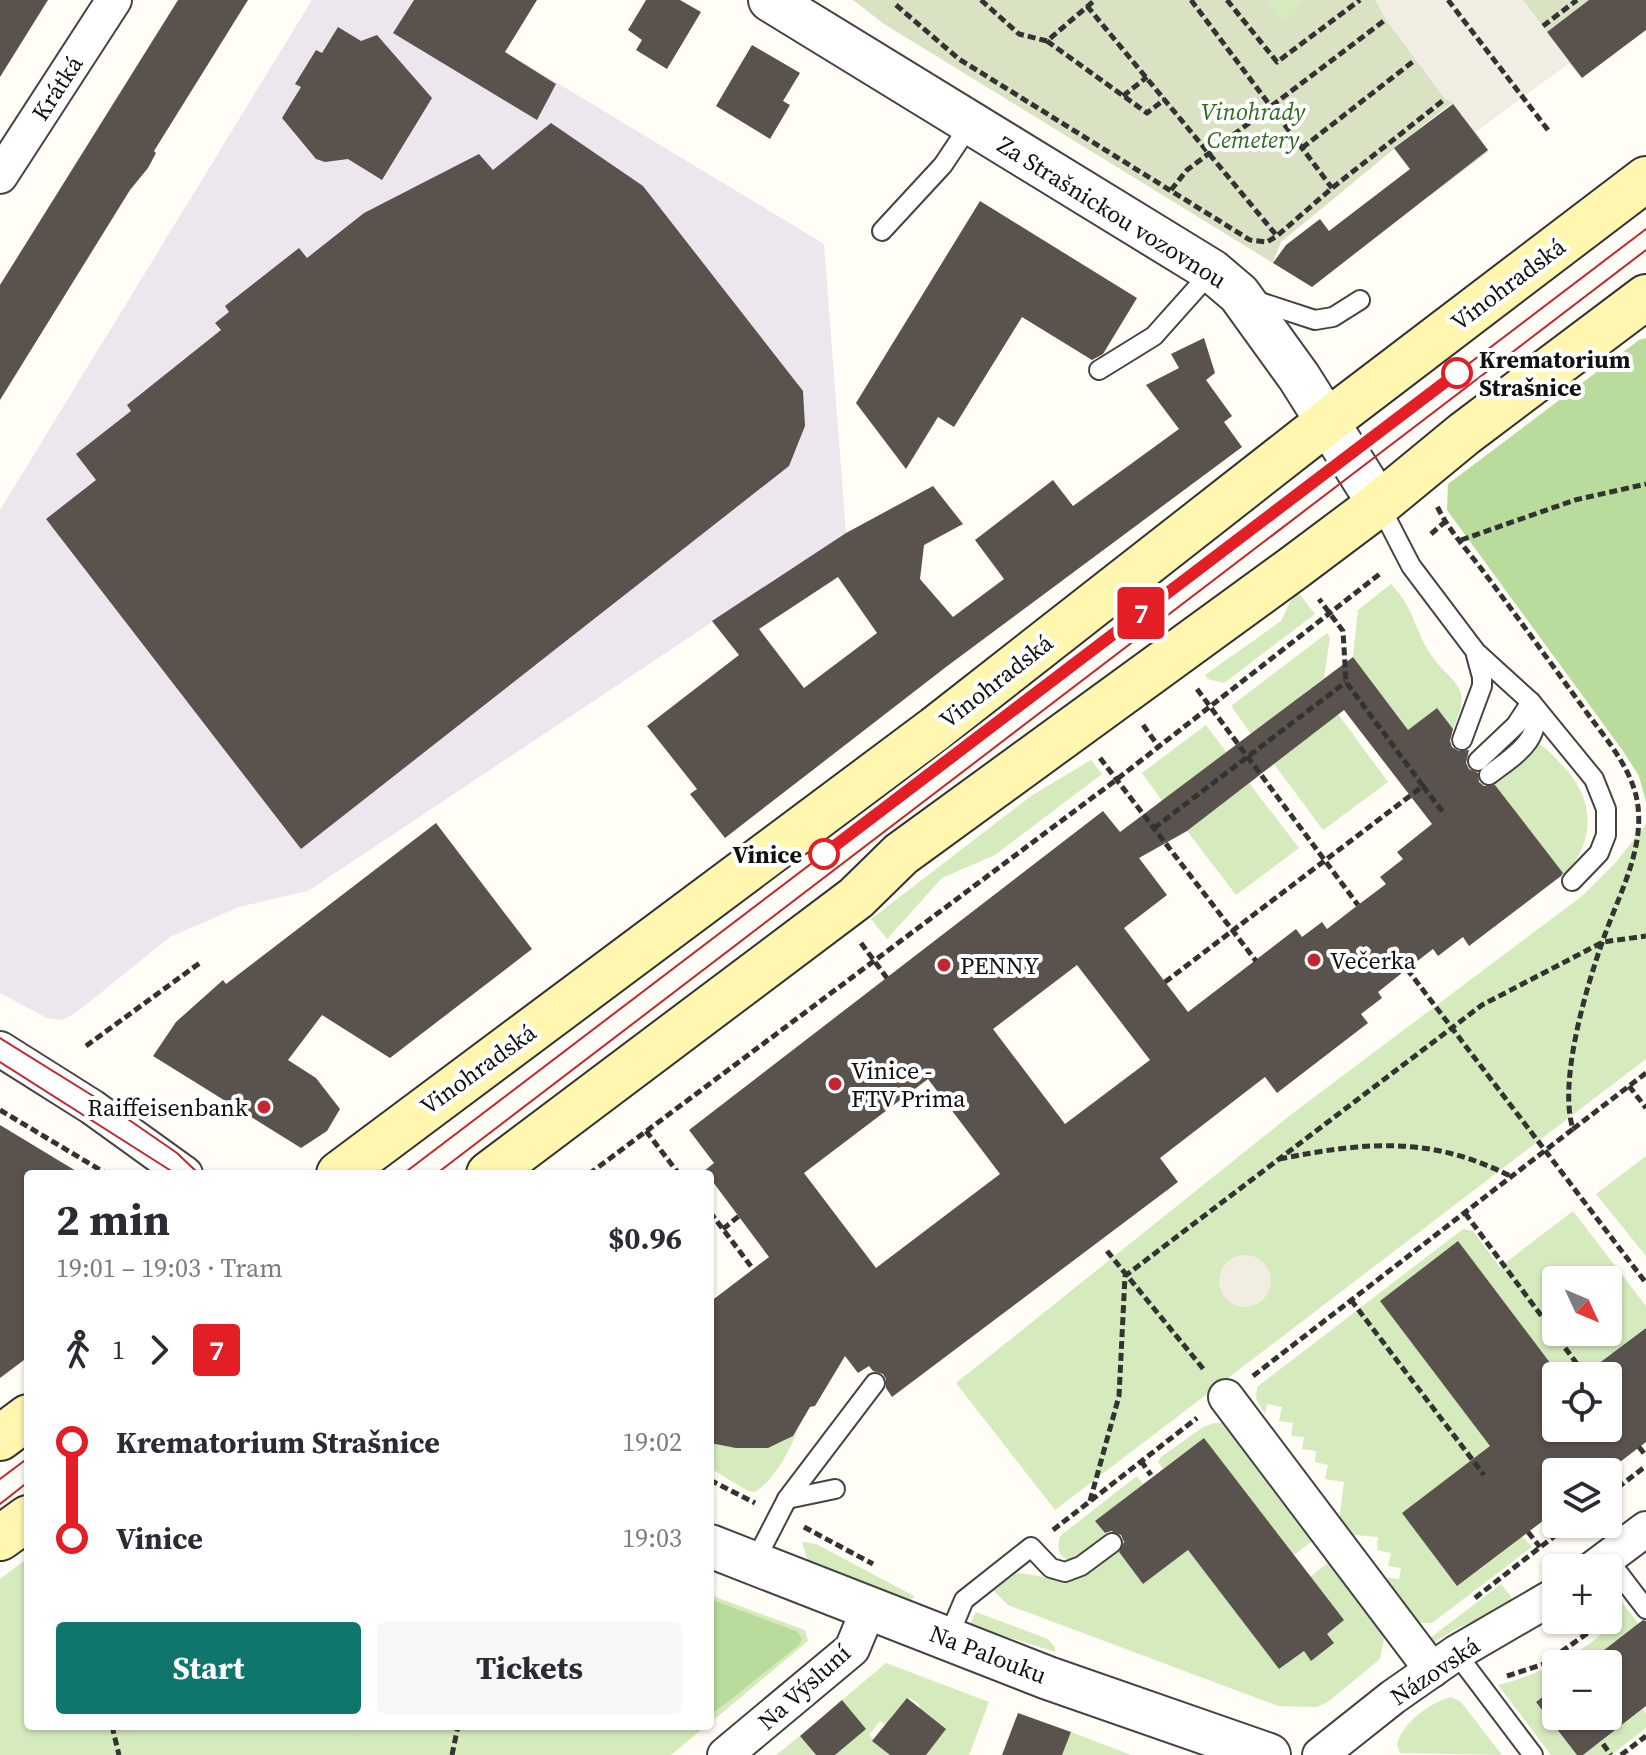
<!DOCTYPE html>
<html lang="en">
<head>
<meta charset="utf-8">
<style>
  :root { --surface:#fff; --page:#f7f7f7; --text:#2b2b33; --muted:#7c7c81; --accent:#0f766e }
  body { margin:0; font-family:"Source Serif 4",serif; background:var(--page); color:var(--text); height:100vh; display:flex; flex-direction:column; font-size:30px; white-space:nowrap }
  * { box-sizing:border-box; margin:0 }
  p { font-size:26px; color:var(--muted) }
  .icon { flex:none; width:44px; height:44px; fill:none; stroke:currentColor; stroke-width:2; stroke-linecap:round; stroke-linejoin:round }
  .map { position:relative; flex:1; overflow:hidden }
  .sheet { position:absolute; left:24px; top:1170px; width:690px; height:560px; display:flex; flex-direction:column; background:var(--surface); border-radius:8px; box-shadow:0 2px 6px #0004 }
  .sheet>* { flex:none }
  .badge { padding:0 16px; border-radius:6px; font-size:28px; line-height:52px }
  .needle { width:52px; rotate:134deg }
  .tools { position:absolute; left:1542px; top:1266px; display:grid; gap:16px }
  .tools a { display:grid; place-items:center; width:80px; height:80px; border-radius:8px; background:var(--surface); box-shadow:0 2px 6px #0004; font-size:40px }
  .map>.badge { position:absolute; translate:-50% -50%; box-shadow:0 0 0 4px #fff }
  .legs { display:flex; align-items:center; gap:12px; height:88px; padding:0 32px; font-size:26px }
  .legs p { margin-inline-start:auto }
  .overview { display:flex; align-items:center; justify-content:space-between; height:136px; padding:0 32px }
  h1 { font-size:44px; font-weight:700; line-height:60px }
  .action { display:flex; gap:16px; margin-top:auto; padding:16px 32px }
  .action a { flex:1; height:92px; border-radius:8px; background:var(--accent); color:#fff; font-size:32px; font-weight:700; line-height:92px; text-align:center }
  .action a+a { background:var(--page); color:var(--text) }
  ul { padding:0 32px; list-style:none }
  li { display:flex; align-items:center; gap:28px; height:96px; font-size:30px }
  li i { display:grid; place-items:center; width:12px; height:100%; margin:0 10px; background:currentColor }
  li i::after { content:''; width:20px; height:20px; margin:-10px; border:6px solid; border-radius:50%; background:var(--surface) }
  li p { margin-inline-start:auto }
  li:first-child i { background:linear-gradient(#0000 50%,currentColor 0) }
  li:last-child i { background:linear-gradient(currentColor 50%,#0000 0) }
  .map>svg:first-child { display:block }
</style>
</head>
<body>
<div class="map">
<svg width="1646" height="1755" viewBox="0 0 1646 1755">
  <rect width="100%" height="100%" fill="#fffdf5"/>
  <polygon fill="#eee6ef" points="312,0 420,0 824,244 846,533 308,891 239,907 170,937 77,1012 62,1020 47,1018 0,993 0,510"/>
  <g fill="#d5ebbd" fill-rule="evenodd">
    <polygon points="1267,0 1303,0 1294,7 1297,11 1283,21"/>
    <path d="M1391,584C1416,610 1414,632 1434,659C1442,670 1457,681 1461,693C1464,705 1457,719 1453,730L1437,708L1408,730L1353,657L1358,610Z"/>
    <polygon points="1298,592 1315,614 1224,683 1208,679 1205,675 1281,621 1290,602"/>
    <polygon points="1327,633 1330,637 1324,678 1251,734 1231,706"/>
    <polygon points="1338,714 1388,782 1323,830 1274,764"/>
    <polygon points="1206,725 1227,753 1163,802 1142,773"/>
    <path d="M1538,743C1547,748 1554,757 1561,764C1595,798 1597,840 1564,875L1491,780Z"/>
    <polygon points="1091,760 1102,774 995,855 942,878 887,939 871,919 1031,796"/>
    <polygon points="1249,783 1299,848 1236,895 1187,831"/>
    <polygon points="1646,824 1646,1059 1055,1510 956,1383 1293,1113 1582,896 1617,861"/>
    <polygon points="1646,1156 1646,1256 1596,1194"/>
    <path d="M1573,1211L1646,1306V1328L1582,1376H1560L1458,1242L1490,1446L1522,1536L1532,1547L1432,1623H1416L1383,1577L1399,1579L1401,1568L1388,1566L1391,1553L1377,1550L1378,1537L1343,1534L1338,1529L1344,1482L1325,1479L1328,1465L1315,1462L1316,1451L1302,1449L1304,1437L1291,1436L1293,1423L1279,1421L1282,1407L1267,1404L1265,1414L1256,1399L1257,1387L1463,1229L1473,1231L1500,1267ZM1556,1280H1608V1332H1556Z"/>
    <polygon points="1214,1423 1225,1423 1315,1539 1294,1555 1204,1438 1163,1469 1158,1462 1161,1457 1203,1427"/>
    <path d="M798,1430C788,1453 776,1478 755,1492L748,1491L710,1468V1443C740,1449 774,1455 798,1430Z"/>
    <path d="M1137,1476L1143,1484L1096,1521L1107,1537C1097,1544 1073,1569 1062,1556C1057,1550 1058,1543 1060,1536Z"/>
    <polygon points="802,1542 816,1544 914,1596 910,1603 808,1562"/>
    <path d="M1117,1550L1143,1584L1188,1550L1279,1669L1304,1651L1311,1660L1327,1634L1343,1621L1310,1577L1333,1559L1382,1627L1384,1639L1380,1659L1329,1701L1317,1707L1278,1706L1008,1605L994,1591V1587C998,1584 1003,1578 1008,1575C1022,1568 1054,1584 1076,1578C1091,1573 1105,1559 1117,1550Z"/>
    <polygon points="28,1558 28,1726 706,1726 671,1755 0,1755 0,1579"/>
    <polygon points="1501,1584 1516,1603 1456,1629 1429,1645 1426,1641"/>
    <polygon points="710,1595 805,1630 808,1641 710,1723 710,1716 723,1706 797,1631 710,1599"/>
    <path d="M1620,1600L1639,1624L1586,1664H1556V1686L1536,1701L1577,1755H1551L1498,1685C1533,1677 1589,1652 1612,1623C1617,1618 1618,1607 1620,1600Z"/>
    <polygon points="976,1612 1048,1639 1055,1647 1055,1652 970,1625"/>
    <polygon points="886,1663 989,1702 969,1755 926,1755 919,1704 908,1697 887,1726 880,1721 869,1735 890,1755 835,1755 842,1700"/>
    <path d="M1451,1697L1461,1702L1502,1755L1400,1753L1397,1744C1402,1723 1431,1702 1451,1697Z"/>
    <polygon points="1643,1709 1646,1714 1646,1728 1611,1755 1583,1755"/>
    <polygon points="1071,1732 1131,1755 1062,1755"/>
    <polygon points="800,1736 815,1755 776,1755"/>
  </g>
  <g fill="#b9dc9c">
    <polygon points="1646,338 1646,802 1639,776 1623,751 1447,510 1448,484 1639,340"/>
    <polygon points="710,1599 797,1631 802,1639 799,1645 710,1716"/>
  </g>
  <path fill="#d9e3c4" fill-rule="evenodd" d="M853,0H1267L1283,21L1296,11L1294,7L1303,0H1589L1547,32L1582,78L1646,30L1582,78L1569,63L1475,132L1489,151L1430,196L1394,149L1281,242L1273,263L884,24ZM1452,103L1488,150L1430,195L1394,148Z"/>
  <g fill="#f1ede2">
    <polygon points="1375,0 1523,0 1570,62 1475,132 1452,102 1445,99 1386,20"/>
    <circle cx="1245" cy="1281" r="26"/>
  </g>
  <g fill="#5a524d" fill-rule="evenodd">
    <polygon points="0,0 48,0 0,77"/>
    <polygon points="178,0 248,0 154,151 156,153 148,168 130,190 0,400 0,285"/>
    <polygon points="414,0 537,0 505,52 556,84 537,120 393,33"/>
    <polygon points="646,0 680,0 701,12 667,69 636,50 642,40 628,30"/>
    <polygon points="1589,0 1646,0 1646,30 1582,78 1547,32"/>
    <polygon points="338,27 361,41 377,35 432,98 382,180 348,159 325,162 316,159 282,118 301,87 295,84 316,50 322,53"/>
    <polygon points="752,45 800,73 783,101 790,105 770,139 716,106"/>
    <polygon points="1453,104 1488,150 1312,287 1273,263 1286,245 1320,219 1329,231 1410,169 1394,148"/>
    <polygon points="551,123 643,186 803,391 805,426 789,466 301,849 46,519 96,480 76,454 131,411 127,405 221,330 215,323 229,312 225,306 299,248 307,258 364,213 479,154 493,170"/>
    <polygon points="980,201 1137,298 1103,354 1092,360 1022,317 954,427 938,417 906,469 856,403"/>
    <path d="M1204,338L1215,373L1206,380L1232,416L1224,422L1242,447L946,667L725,838L690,794L697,789L647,726L739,655L712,621L846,533L933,486L963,524L924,545L920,579L953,617L1004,579L975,540L1053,480L1073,506L1179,429L1146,385L1179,368L1171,354ZM838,577L877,633L804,688L759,629Z"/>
    <path d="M1353,657L1408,730L1437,708L1453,729L1450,741L1452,747L1459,751L1469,750L1466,763L1469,769L1478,773L1479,782L1484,786L1495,785L1563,873L1561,876L1469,946L1463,937L1438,956L1433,949L1407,969L1378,992L1382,998L1361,1014L1368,1023L1277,1093L1265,1077L1160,1158L1178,1182L892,1397L886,1388V1379L883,1374L873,1371L869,1366L858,1373L845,1356L815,1406L810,1407L793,1436L768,1448H736L710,1443V1302L769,1257L710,1178V1174L704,1171L714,1163L689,1130L1103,811L1120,832ZM1344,710L1432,824L1397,852L1403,859L1380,877L1386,884L1358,905L1327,929L1322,922L1302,937L1296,929L1188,1012L1124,928L1167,895L1139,858L1187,831ZM1077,965L1150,1060L1065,1124L993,1029ZM928,1079L1000,1174L876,1268L804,1173Z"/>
    <polygon points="436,823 532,949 390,1058 322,1015 288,1060 316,1078 340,1109 327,1131 301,1148 153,1056 176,1022 223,980 226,984"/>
    <polygon points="0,1125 81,1174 28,1174 28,1357 0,1378"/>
    <polygon points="1458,1241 1560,1376 1556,1376 1556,1428 1608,1428 1608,1376 1582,1376 1646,1328 1646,1442 1607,1472 1556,1472 1556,1511 1457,1586 1402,1513 1490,1446 1380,1301"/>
    <polygon points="1204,1438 1344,1620 1327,1634 1334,1643 1311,1661 1304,1651 1279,1669 1188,1550 1143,1584 1119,1552 1124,1542 1121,1535 1111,1531 1105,1533 1095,1521"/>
    <polygon points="1643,1620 1646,1621 1646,1706 1583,1755 1577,1755 1536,1702 1556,1686 1556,1716 1608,1716 1608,1664 1586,1664"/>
    <polygon points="907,1698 946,1729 926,1755 890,1755 872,1741"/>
    <polygon points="842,1700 866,1729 835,1755 816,1755 800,1736"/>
    <polygon points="1018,1713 1071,1732 1062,1755 1002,1755"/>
  </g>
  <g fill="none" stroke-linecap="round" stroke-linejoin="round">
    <g stroke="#444" stroke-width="22">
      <g id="service">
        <polyline points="882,231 943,165 971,123"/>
        <polyline points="1251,299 1315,320 1333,317 1360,300"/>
        <polyline points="1099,370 1154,336 1212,271"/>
        <polyline points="1379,504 1411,566 1476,652 1531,702 1594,779 1606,809 1606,835 1599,853 1572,881"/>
        <polyline points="1462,740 1482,686 1482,677 1476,655"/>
        <polyline points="1478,761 1516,725 1531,702"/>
        <path d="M1489,775C1512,757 1546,739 1532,704"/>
        <polyline points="787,1499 835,1489"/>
        <polyline points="1607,1558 1646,1609"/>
        <polyline points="753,1565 787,1499 875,1383"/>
        <polyline points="948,1638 964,1600 1031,1547 1051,1568 1065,1572 1081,1566 1112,1543"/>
        <polyline points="1456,1653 1533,1755"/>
      </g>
    </g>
    <g stroke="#444" stroke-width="38">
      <g id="minor">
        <polyline points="0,176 114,0"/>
        <polyline points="0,1049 92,1107 185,1174"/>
        <polyline points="1226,1397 1432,1670"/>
        <polyline points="1594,1568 1646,1529"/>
        <polyline points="725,1755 852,1649 869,1608"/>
        <polyline points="1320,1755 1393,1697 1456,1653 1556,1595"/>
      </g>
    </g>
    <g stroke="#444" stroke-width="46">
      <g id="tertiary">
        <polyline points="770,0 1212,271 1239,294 1299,377 1379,504"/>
        <polyline points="710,1546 1048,1678 1269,1755"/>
      </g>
    </g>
    <g stroke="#333" stroke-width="48">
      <g id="secondary">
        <polyline points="339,1174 935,729 1327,422 1646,179"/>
        <polyline points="489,1174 856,898 901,854 1295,567 1379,504 1464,434 1646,297"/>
        <polyline points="0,1438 28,1417"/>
        <polyline points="0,1538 28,1518"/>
      </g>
    </g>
    <g stroke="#333" stroke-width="5" stroke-dasharray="8 4" stroke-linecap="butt">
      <polyline points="981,0 1019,34 1047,41 1095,0"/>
      <polyline points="1191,0 1332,188"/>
      <polyline points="1227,0 1277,62 1360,0"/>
      <polyline points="1448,0 1548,130"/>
      <polyline points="896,5 959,59 1250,240 1267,242 1277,236 1332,188 1445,99"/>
      <polyline points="1087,6 1277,236"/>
      <polyline points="1543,26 1577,0"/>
      <polyline points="1047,41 1147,113 1165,99"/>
      <polyline points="1123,96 1147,77"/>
      <polyline points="1302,148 1415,60"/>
      <polyline points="1171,190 1187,170 1385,20"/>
      <polyline points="1431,534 1446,521"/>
      <polyline points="1461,540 1575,500 1646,484"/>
      <polyline points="1197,689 1358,905"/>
      <polyline points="1143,725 1159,747"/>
      <polyline points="1100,758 1256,961"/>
      <polyline points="1423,786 1445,815"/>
      <polyline points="1154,828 1346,682"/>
      <polyline points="861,943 887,978"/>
      <polyline points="1407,969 1646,1283"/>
      <polyline points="1165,982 1423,786 1346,682 1343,631 1319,599"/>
      <polyline points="86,1046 201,962"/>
      <polyline points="1629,1086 1646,1108"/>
      <polyline points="0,1110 107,1174"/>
      <polyline points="1573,1129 1646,1073"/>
      <polyline points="646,1131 679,1174"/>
      <path d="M1279,1159C1366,1142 1430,1135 1512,1177"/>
      <polyline points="589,1174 1116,780 1381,573"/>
      <polyline points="710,1212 753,1269"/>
      <polyline points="1465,1213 1586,1376"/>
      <polyline points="723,1229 739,1216"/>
      <polyline points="1107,1251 1205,1371"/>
      <polyline points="1351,1300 1484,1475"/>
      <path d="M1253,1376L1573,1129C1558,1082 1586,988 1603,940C1618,896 1646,848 1637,800C1631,769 1608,741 1590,717C1555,669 1521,622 1486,575C1470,553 1448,530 1437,506"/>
      <polyline points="1639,1447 1646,1456"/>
      <polyline points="1141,1461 1151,1475"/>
      <polyline points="710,1480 755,1503"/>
      <polyline points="1608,1495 1646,1466"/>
      <polyline points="1090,1501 1119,1396 1125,1276 1482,1005 1603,942 1646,936"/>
      <polyline points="804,1527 873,1564"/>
      <polyline points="1053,1530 1197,1418"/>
      <polyline points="1528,1532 1540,1547"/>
      <polyline points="1475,1598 1570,1524"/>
      <polyline points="1507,1676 1544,1664 1606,1620"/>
      <polyline points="112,1726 119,1755"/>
      <polyline points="1603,1744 1611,1755"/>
      <polyline points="452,1755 458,1726"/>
      <polyline points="1621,1755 1646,1736"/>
    </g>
    <use href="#service" stroke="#fff" stroke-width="18"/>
    <use href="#minor" stroke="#fff" stroke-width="34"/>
    <use href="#tertiary" stroke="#fff" stroke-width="42"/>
    <use href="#secondary" stroke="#fff6b0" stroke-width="44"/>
    <g stroke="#c4262e" stroke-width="2">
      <polyline points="0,1038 106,1104 177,1153 199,1174"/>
      <polyline points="0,1062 176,1174"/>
      <polyline points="403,1174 1646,229"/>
      <polyline points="436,1174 1646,250"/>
      <polyline points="0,1479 28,1458"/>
      <polyline points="0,1504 28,1482"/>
    </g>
  </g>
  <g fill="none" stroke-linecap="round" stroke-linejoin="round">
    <g stroke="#fff" stroke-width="18">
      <polyline id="line-1" points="824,854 1457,373"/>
    </g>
    <use href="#line-1" stroke="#e31e25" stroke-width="12"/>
  </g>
  <g fill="#fff" stroke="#e31e25" stroke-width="4">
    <circle cx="1457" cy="373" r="14"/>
    <circle cx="824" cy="854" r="14"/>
  </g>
  <g fill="#c4262e" stroke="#fff" stroke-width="3">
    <circle cx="1314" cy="960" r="8"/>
    <circle cx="944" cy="965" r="8"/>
    <circle cx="835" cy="1084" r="8"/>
    <circle cx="264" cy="1107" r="8"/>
  </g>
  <g text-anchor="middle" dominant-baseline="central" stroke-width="8" stroke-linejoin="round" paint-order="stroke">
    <g font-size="24" fill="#111" stroke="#fff">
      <text transform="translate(57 88) rotate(-57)">Krátká</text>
      <text transform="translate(1112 212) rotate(32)">Za Strašnickou vozovnou</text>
      <text transform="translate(1508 284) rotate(-37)">Vinohradská</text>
      <text transform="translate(996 681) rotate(-38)">Vinohradská</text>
      <text transform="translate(478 1069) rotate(-36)">Vinohradská</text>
      <text transform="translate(988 1654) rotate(21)">Na Palouku</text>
      <text transform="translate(1435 1671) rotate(-34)">Názovská</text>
      <text transform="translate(804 1687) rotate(-42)">Na Výsluní</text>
    </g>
    <g font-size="24" font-style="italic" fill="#2f6b1f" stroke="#fff">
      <text x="1253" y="111">Vinohrady<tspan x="1253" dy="28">Cemetery</tspan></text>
    </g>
    <g font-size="24" font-weight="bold" fill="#111" stroke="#fff" text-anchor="start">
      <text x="1479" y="359">Krematorium<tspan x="1479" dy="28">Strašnice</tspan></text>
      <text x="802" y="854" text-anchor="end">Vinice</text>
    </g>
    <g font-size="24" fill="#111" stroke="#fff" text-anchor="start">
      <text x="1330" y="960">Večerka</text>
      <text x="960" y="965">PENNY</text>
      <text x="851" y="1070">Vinice -<tspan x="851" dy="28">FTV Prima</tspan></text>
      <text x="248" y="1107" text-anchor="end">Raiffeisenbank</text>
    </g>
  </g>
</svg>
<div class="tools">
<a><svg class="needle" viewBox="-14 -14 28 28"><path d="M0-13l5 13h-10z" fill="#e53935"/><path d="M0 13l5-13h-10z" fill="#7c7c81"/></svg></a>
<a><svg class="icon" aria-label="locate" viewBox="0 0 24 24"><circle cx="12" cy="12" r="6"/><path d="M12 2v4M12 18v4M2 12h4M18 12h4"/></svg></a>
<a><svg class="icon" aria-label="layers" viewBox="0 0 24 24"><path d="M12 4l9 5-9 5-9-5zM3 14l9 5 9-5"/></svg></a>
<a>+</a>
<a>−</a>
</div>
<b class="badge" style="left:1141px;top:613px;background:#e31e25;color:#fff">7</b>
<section class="sheet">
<div class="overview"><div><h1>2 min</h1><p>19:01 – 19:03 · Tram</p></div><b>$0.96</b></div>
<div class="legs"><svg class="icon" aria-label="walk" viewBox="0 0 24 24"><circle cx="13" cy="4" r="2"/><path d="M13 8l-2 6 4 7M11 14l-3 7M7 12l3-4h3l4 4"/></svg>1<svg class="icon" aria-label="forward" viewBox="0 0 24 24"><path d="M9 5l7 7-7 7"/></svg><b class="badge" style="background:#e31e25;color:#fff">7</b></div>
<ul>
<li><i style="color:#e31e25"></i><b>Krematorium Strašnice</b><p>19:02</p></li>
<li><i style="color:#e31e25"></i><b>Vinice</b><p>19:03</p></li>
</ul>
<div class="action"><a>Start</a><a>Tickets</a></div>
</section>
</div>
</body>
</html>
